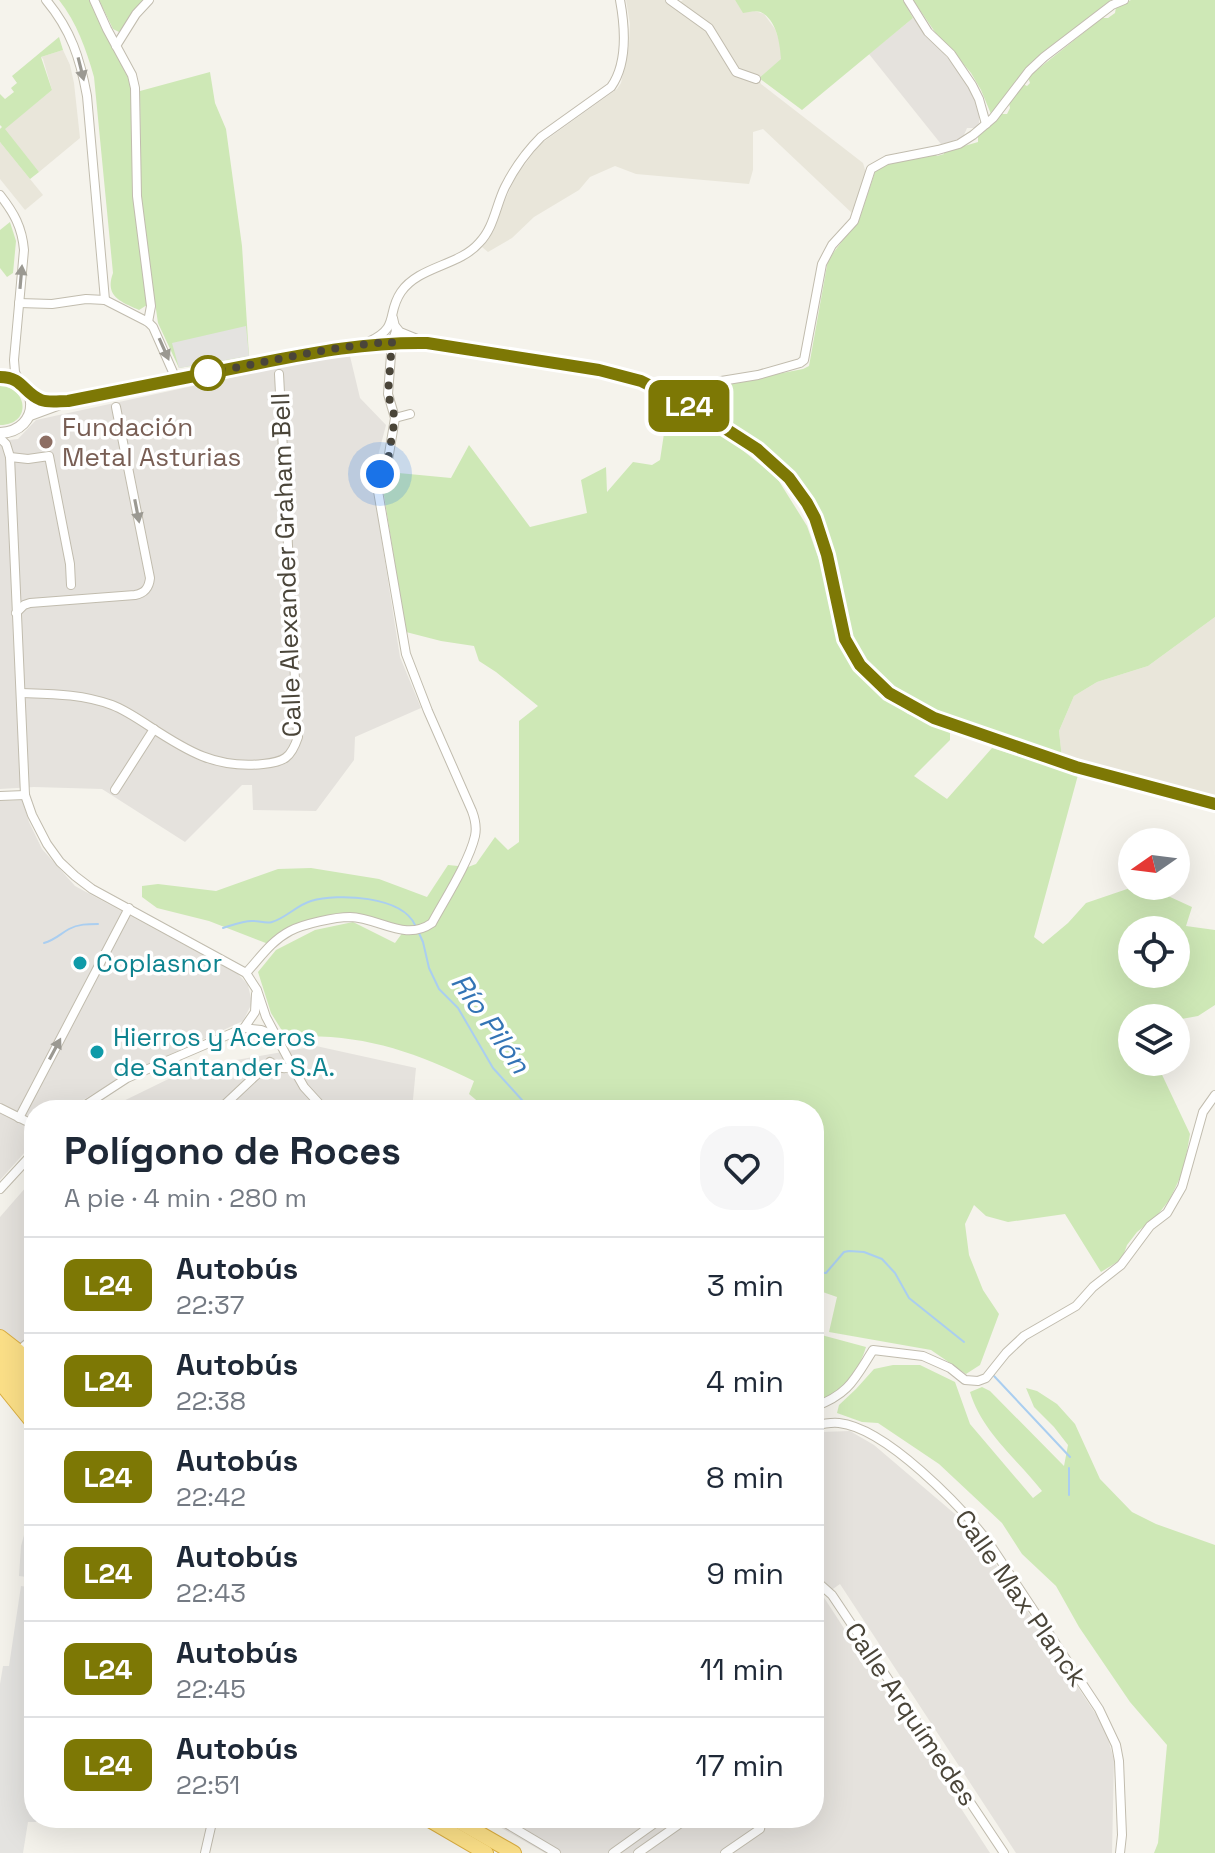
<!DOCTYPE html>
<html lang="es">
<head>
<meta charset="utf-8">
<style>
  :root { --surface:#fff; --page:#f6f6f7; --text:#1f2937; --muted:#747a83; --line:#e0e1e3 }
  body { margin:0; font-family:"Space Grotesk",sans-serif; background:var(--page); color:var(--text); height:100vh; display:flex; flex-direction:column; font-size:30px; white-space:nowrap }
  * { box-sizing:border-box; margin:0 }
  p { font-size:26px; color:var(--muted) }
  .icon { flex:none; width:44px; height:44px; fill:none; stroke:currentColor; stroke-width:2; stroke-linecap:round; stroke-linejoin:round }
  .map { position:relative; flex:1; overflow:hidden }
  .panel { position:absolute; left:24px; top:1100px; width:800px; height:728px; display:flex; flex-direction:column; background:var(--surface); border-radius:32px; box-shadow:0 8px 32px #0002 }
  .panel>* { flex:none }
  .badge { padding:0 16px; border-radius:12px; font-size:28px; line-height:52px }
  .needle { width:52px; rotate:256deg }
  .buttons { position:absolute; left:1118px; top:828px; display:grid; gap:16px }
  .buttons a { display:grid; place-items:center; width:72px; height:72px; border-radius:50%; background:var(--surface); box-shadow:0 8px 32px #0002; font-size:40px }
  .you { position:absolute; width:40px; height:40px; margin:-20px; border:6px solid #fff; border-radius:50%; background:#1a73e8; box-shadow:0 0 0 12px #1a73e833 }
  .map>.badge { position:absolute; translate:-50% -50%; box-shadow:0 0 0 4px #fff }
  .round { display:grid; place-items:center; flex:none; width:84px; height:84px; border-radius:32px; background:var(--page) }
  .head { display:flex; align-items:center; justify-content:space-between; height:136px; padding:0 40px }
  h1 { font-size:38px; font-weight:700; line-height:60px }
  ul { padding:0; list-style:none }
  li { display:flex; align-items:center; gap:24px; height:96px; padding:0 40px; border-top:2px solid var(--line) }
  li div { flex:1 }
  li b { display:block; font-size:30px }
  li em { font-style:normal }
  li .badge { min-width:88px; font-weight:700; text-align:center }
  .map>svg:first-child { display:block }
</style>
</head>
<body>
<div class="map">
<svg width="1215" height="1853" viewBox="0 0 1215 1853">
  <rect width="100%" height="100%" fill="#f5f3ec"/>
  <g fill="#e9e6da">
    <polygon points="626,0 677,0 680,2 683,0 735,0 743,12 755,11 764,14 775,29 780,43 782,59 759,78 761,84 863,163 866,173 854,215 763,129 753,132 753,170 749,184 636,174 615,166 590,177 579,190 534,217 512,238 488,252 482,247 493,227 515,178 539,145 617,89 621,83 629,46 630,24"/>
    <polygon points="63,50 70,65 74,83 80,138 39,172 4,129 52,90 43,59 41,57"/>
    <polygon points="0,142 43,195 25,210 0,179"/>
    <polygon points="1215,617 1215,800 1062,758 1059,731 1074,696 1097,682 1148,666"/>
  </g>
  <g fill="#e5e2dd">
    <polygon points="913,18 951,62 966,82 979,106 979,123 976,128 967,128 963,137 950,142 941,144 869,54"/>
    <polygon points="349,352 360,398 386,425 372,479 400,657 421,708 355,737 354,760 316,811 253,810 252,785 242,785 185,842 102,789 34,787 0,789 0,441 18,439 36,420"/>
    <polygon points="22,800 29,822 42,849 75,886 238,974 248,985 252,1003 243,1021 124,1076 83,1100 70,1110 34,1110 34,1142 0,1180 0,801"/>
    <polygon points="316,1046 416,1068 412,1110 105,1110 191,1068"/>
    <polygon points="34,1178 34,1363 0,1333 0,1217"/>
    <polygon points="850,1431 874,1445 969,1526 987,1551 1105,1728 1114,1760 1112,1853 1016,1853 840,1584 823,1596 990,1853 545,1853 484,1818 814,1818 814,1434 822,1432"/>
  </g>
  <g fill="#cee8b6" fill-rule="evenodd">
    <path d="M59,0H90L101,25L129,77L131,88L133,194L147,305L139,310C122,302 104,297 113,273L94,77C86,49 77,23 59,0Z"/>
    <polygon points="99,0 145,0 119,32 113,29"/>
    <path d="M735,0H903L913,18L802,110L759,78L781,59C780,44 777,23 764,14C758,9 750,12 743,13Z"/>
    <polygon points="913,0 1111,0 1054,44 991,114 981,90 971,73 956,55 937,35"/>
    <polygon points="1131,0 1215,0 1215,617 1148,666 1097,682 1074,696 1059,731 1062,758 942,715 892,690 866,664 856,651 849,636 831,552 824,528 812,502 796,480 693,403 701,392 712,387 803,369 809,366 828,260 860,217 876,169 881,165 935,154 937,156 944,154 944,152 978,142 978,136 994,123 1001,114 1007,114 1010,108 1009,103 1023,84 1027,86 1030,83 1028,77 1102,18 1108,18 1115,13 1116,7"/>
    <polygon points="59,37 63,50 41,57 52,90 5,129 39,172 30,179 0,142 0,129 2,127 0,125 0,94 5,99 14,92 11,88 17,83 12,76"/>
    <polygon points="210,72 215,103 226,129 242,246 249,356 179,368 158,323 141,207 140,91"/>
    <polygon points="10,222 16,241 13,273 7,277 0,268 0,230"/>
    <path d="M0,386C28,387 32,425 0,425Z"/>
    <path d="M682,412L731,441L777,478L807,526L823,571L833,626L841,647L851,664L875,691L908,714L950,729V740L914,776L947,799L992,748L1078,775L1034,937L1043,944L1068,923L1086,903L1136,886H1161L1168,896L1192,907L1186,926L1215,930V1005L1198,1016L1176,1020V1018H1132V1062H1156L1190,1134L1184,1169L1170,1199L1156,1217L1137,1232L1127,1245L1122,1259L1101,1272L1065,1214L1008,1222L986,1216L974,1205L965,1224L969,1255L983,1290L999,1314L980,1365L966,1374L931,1350L829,1332L837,1297L814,1289V1110H488L469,1094L474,1081C412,1050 356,1032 286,1037L271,1013L258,972L276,950L315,930L353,922L395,943L403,932L355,917L285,929L271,945L209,921L157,908L142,897V886L158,884L216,891L278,869L311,868L379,879L427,897L448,865L468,867L476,864L495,837L508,850L519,842V721L538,706L496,672L479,661L474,646L441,641L406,632L382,483L388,472L451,478L469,445L530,527L587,513L581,480L606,467L607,492L633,462L652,465L660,460L665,427ZM1132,930H1176V974H1132Z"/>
    <path d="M814,1333L866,1347C859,1370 845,1389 822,1400L814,1394Z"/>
    <path d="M893,1365H920L955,1382L970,1424L1033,1498L1042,1491C1017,1459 982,1432 970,1392L982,1387L990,1391L1064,1466L1068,1445L1054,1427L1034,1407L1026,1388L1037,1391L1057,1404L1075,1424L1100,1479L1132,1512L1156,1524L1215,1545V1853H1154L1158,1843L1167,1745L1130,1702L1079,1627L1056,1586L1022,1554L1002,1523L939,1464L878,1423L862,1422L837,1413L839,1405L856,1389L874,1369Z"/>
  </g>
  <g fill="#e4e3e0">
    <polygon points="246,326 249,356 179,368 172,343"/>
    <polygon points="34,1516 34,1578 19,1576 21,1546 27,1524"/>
    <polygon points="21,1586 34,1588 34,1818 37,1818 36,1822 28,1822 23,1853 0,1853 0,1684 3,1666 9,1666"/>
  </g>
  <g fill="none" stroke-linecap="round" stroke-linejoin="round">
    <g stroke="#aacef0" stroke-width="2">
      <path d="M223,928C233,925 244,920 254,921C260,921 266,924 272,922C286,918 297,905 311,901C338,893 402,896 415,925"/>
      <polyline points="418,931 423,942 429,968 439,989 458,1008 493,1068 531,1110"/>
      <path d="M44,943C55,940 60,934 69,929C78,924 88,924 98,924"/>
      <polyline points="814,1272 826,1273 844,1252 849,1251 864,1252 882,1259 895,1273 909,1298 964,1342"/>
      <polyline points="994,1376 1070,1457"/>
      <polyline points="1069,1468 1069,1495"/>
    </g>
    <g stroke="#c1bcae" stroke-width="10">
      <g id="minor">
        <path d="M46,0C71,30 80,58 87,96L105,300"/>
        <polyline points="94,0 107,29 132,75 135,88 137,196 151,306 148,322"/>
        <polyline points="670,0 709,28 736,72 756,79"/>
        <polyline points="908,0 928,32 951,54 972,85 979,99 986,124"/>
        <polyline points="116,46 136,14 149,0"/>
        <path d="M0,195C14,213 22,227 24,250L14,360L15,372L19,381"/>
        <polyline points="19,303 52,304 86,299 105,300 148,322 153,327 176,379"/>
        <polyline points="396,327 400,332 422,341"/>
        <path d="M370,341C400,327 386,314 401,292C419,266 459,266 479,243C494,228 496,205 505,187C514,169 527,151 541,137L611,87C628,63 625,27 620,0"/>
        <polyline points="687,404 703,386 709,383 758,375 800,363 804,360 822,264 832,245 854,221 871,169 887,160 938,150 959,144 973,135 993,118 1029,71 1044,57 1112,5 1124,0"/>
        <polyline points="395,418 410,414"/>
        <polyline points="0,438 6,444 10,457 25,795 32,815 47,844 60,862 75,876 92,889 246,973 257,990 266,1017 292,1066 304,1087 325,1110"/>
        <polyline points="10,457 28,459 49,456 70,564 71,585"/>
        <path d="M16,613L24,605L30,603L135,595C145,593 149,588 150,578L116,407"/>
        <path d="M21,693C53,694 82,694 112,705C125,710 137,718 149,726C187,751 216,769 263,764C284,762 291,758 298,737L279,374"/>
        <polyline points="115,790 154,729"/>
        <polyline points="0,796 25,795"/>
        <path d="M246,973C260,958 271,941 290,931C303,924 335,917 350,917C380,918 405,942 432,923C445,899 469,862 475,836C477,827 475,819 472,811L428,711L406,654L378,491L380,474L387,466L395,418L388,394L392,342L396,331L393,318"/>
        <polyline points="244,1028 261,1030 274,1035"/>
        <polyline points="0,1108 34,1125"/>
        <polyline points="78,1110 127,1078 244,1028 255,1012 256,994"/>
        <path d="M219,1110L270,1062C278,1067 283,1071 292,1066"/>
        <polyline points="19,1118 129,908"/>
        <polyline points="0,1189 34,1152"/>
        <polyline points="18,1351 34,1338"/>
        <path d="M814,1407C849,1394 854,1380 873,1350L923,1356L950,1368L965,1380L978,1381L986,1378L1006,1353L1024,1336L1076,1306L1093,1287L1121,1265L1150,1226L1167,1213L1182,1187L1203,1112L1215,1095"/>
        <path d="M814,1426C822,1424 831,1422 839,1423C886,1428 961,1506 989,1543L1099,1709L1116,1745L1119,1761L1122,1835L1120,1853"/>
        <polyline points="814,1579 832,1595 1004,1853"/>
        <polyline points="497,1818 556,1853"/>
        <polyline points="205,1853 213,1818"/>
        <polyline points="613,1853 662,1818"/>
        <polyline points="638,1853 688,1818"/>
        <polyline points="725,1853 760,1829 762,1818"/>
      </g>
    </g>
    <g stroke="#c1bcae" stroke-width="12">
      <g id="tertiary">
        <path d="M0,377C41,377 42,431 0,433"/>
        <polyline points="30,415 68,401 305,354 364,344 392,342 427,343 599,370 641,381 687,404 757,449 789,478 807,503 815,518 827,555 845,639 860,665 889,693 934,718 1076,767 1215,804"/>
      </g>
    </g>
    <g stroke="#dbae40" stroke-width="16">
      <g id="trunk">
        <polyline points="0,1337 18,1351 34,1368"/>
        <polyline points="0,1352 34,1386"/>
        <polyline points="0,1368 34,1403"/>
        <polyline points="0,1382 34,1424"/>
        <polyline points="426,1818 486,1853"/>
        <polyline points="453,1818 514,1853"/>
      </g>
    </g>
    <use href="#minor" stroke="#fff" stroke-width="8"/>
    <use href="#tertiary" stroke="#fff" stroke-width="10"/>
    <use href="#trunk" stroke="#fce088" stroke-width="14"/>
  </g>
  <defs><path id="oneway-solid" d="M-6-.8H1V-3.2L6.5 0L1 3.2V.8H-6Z" transform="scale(2)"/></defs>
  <g fill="#9b9992">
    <use href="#oneway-solid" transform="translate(81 69) rotate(76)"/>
    <use href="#oneway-solid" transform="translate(21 277) rotate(-85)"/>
    <use href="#oneway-solid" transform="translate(164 349) rotate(66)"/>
    <use href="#oneway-solid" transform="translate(137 511) rotate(79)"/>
    <use href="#oneway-solid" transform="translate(55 1049) rotate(-62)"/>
  </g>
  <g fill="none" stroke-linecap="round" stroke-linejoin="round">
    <g stroke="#fff" stroke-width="18">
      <path id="line" d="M0,377C23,377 23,393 41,400C49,403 59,401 68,401C129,389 189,377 250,365C311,353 364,342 427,343L599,370L641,381L687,404L757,449L789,478L807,503L815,518L827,555L845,639L860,665L889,693L934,718L1076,767L1215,804"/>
    </g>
    <use href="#line" stroke="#7d7805" stroke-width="12"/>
    <path stroke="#4a4539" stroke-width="8" stroke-dasharray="0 14.4" d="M208,373C268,362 330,346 392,342L388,394L395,418L387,466L380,474"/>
  </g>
  <circle fill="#fff" stroke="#7d7805" stroke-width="4" cx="208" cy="373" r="16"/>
  <circle fill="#8d6e63" stroke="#fff" stroke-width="3" cx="46" cy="442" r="8"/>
  <g fill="#0f9aa8" stroke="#fff" stroke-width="3">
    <circle cx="80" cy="963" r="8"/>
    <circle cx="97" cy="1052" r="8"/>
  </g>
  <g text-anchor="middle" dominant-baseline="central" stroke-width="7" stroke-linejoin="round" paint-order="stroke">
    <g font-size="26" fill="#785e54" stroke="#fff" text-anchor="start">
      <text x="62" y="427">Fundación<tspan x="62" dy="30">Metal Asturias</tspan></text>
    </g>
    <g font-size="26" fill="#4a4539" stroke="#fff">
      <text transform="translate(286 565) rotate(-92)">Calle Alexander Graham Bell</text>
      <text transform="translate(1021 1598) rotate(55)">Calle Max Planck</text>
      <text transform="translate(911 1714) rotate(56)">Calle Arquímedes</text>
    </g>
    <g font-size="26" fill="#0d838f" stroke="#fff" text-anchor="start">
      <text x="96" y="963">Coplasnor</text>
      <text x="113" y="1037">Hierros y Aceros<tspan x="113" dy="30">de Santander S.A.</tspan></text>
    </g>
    <g font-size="28" font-style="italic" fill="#3374b5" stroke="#fff">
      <text transform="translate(491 1023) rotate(55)">Río Pilón</text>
    </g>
  </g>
</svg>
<div class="buttons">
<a><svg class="needle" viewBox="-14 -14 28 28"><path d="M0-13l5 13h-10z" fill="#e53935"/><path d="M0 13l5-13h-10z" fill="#747a83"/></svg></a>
<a><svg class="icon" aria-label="locate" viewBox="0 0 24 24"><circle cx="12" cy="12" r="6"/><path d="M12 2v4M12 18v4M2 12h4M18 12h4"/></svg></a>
<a><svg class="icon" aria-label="layers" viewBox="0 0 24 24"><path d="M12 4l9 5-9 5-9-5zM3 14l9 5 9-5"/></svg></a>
</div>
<div class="you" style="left:380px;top:474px"></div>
<b class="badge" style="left:689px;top:406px;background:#7d7805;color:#fff">L24</b>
<section class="panel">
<div class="head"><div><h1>Polígono de Roces</h1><p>A pie · 4 min · 280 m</p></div><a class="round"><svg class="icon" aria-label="heart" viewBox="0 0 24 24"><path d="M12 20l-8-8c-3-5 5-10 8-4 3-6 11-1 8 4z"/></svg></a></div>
<ul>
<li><span class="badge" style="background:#7d7805;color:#fff">L24</span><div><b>Autobús</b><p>22:37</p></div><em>3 min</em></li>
<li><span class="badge" style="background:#7d7805;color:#fff">L24</span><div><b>Autobús</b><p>22:38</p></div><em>4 min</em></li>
<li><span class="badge" style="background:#7d7805;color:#fff">L24</span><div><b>Autobús</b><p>22:42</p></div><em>8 min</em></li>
<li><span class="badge" style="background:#7d7805;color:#fff">L24</span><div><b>Autobús</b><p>22:43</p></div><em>9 min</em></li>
<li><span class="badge" style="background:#7d7805;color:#fff">L24</span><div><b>Autobús</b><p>22:45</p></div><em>11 min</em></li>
<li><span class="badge" style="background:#7d7805;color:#fff">L24</span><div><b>Autobús</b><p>22:51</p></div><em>17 min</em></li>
</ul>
</section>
</div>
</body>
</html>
